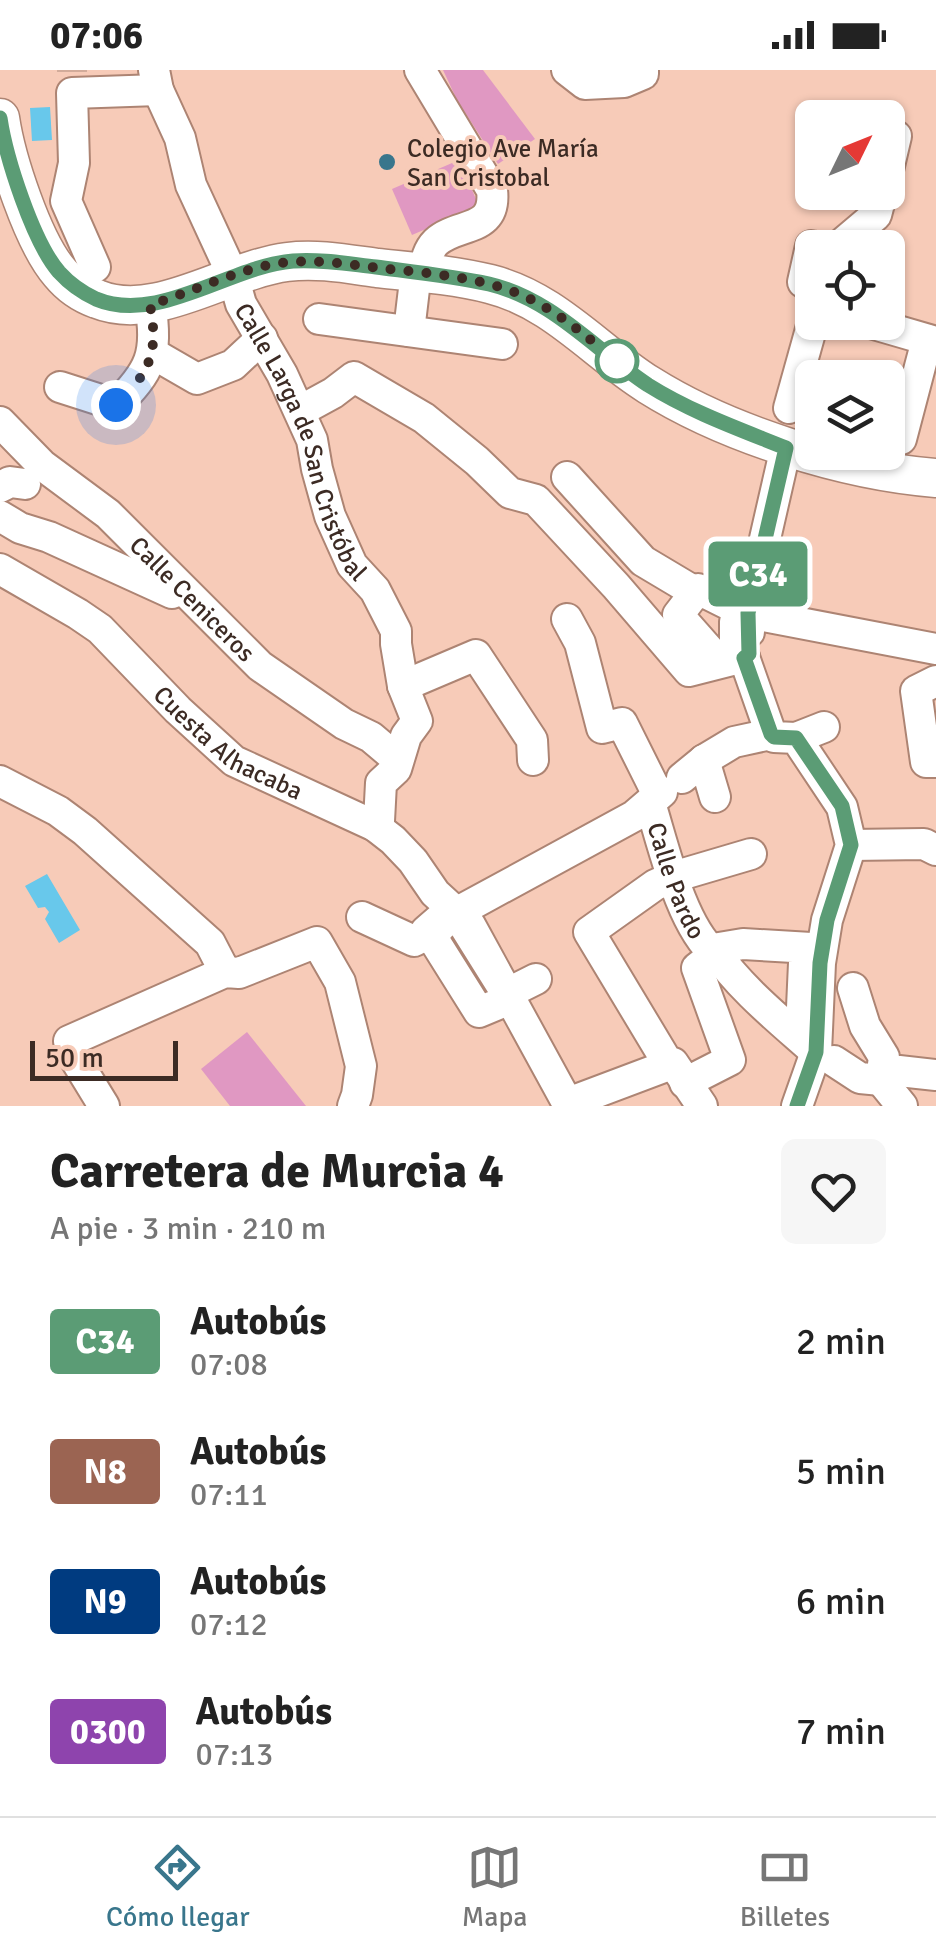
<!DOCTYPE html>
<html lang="es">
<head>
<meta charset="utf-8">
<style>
  :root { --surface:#fff; --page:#f6f6f6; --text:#222; --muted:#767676; --line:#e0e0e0; --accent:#39768c }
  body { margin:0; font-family:Signika,sans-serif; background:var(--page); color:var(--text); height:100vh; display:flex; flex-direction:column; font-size:38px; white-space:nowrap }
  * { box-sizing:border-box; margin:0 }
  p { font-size:32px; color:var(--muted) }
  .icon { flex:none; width:55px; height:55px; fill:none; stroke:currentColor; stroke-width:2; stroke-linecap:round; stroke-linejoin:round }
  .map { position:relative; height:1036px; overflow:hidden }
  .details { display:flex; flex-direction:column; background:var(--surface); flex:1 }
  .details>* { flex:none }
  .badge { padding:0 20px; border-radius:8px; font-size:35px; line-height:65px }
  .needle { width:65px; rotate:47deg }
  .tools { position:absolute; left:795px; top:30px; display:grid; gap:20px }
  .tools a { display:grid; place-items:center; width:110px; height:110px; border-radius:15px; background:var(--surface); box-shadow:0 2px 8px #0004; font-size:50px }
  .scale { position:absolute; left:30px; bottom:25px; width:148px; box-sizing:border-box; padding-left:10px; border:5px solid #3c2b24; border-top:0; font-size:28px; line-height:35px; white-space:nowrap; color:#3c2b24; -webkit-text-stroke:8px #f7cbb8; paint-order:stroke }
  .you { position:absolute; width:50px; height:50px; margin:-25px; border:8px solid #fff; border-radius:50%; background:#1a73e8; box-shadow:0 0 0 15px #1a73e833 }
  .map>.badge { position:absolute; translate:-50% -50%; box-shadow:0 0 0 5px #fff }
  .round { display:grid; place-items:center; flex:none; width:105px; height:105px; border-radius:15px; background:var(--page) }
  .overview { display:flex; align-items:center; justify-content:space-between; height:170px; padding:0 50px }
  h1 { font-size:48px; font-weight:800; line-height:75px }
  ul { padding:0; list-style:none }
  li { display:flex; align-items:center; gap:30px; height:130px; padding:0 50px }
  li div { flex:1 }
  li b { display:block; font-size:38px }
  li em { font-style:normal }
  li .badge { min-width:110px; font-weight:700; text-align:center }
  .status { display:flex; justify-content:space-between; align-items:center; height:70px; padding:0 50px; background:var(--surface); direction:ltr }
  .status svg { height:28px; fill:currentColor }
  .tab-bar { display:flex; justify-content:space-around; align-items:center; height:140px; border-top:2px solid var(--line); background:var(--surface); font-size:28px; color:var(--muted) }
  .tab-bar a { display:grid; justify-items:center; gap:5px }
  .tab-bar .selected { color:var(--accent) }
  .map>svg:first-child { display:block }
</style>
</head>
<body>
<div class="status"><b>07:06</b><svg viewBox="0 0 49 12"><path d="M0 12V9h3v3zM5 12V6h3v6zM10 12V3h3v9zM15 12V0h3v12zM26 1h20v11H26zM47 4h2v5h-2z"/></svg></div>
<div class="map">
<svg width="936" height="1036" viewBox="0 0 936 1036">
  <rect width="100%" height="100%" fill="#f7cbb8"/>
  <g fill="#e098c2">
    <polygon points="443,0 483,0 535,69 498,94 457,30"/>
    <polygon points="459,90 479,136 412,165 392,119"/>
    <polygon points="247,962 306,1036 230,1036 201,999"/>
  </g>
  <g fill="#68c8eb">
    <polygon points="50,37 52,70 32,71 30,38"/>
    <polygon points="47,804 80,860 59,873 45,849 49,842 45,837 38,838 25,816"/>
  </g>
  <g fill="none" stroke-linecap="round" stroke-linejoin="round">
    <polyline stroke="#d2ab9a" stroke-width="30" stroke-dasharray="30 15" stroke-linecap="butt" points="72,2 72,0"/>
    <g stroke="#ad8473" stroke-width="34">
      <g id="minor">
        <path id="s1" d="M154,0L158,20L180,68L191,115L233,206L241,234L282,304L312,370L317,399L330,446L352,495L375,520L396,561V574L403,616L417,651L406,666L396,699L381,713L379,751L375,756"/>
        <path d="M420,0L492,120C497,163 458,152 436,172C427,181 426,192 424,203"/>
        <polyline points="567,0 585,14 624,12 643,4 643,0"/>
        <polyline points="888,100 896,66"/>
        <polyline points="837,178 876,145 882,122"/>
        <polyline points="95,197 66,131 74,93 72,23 158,20"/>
        <polyline points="812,215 803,212 811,176 817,178"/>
        <polyline points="319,249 502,274"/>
        <polyline points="867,252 936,272"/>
        <polyline points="409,261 416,202"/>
        <polyline points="152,283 197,309 233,295 262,268"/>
        <path d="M60,317L116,335C150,302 159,283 150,235"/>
        <polyline points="789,338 813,252"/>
        <polyline points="300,341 333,323 354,307 424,348 477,391 510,423 536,430 616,516 689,601 744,587"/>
        <path id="s2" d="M0,352L42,395L108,444L260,596L344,654L371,667L397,689"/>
        <polyline points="901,369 927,270"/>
        <polyline points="567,407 643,491 695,522"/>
        <polyline points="0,417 10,412 25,414"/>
        <polyline points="0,446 20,458 49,467 172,523 179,520"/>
        <path id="s3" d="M0,499L78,544L100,559L178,640L234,691L375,756L393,770L413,791L435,823L470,855L569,1036"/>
        <polygon points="698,519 738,539 735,552 735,584 716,588 678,545"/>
        <polyline points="748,543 739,551 739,583 744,587 771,664 774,667 796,668 842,737 851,775 827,850 820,893 816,982 797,1036"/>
        <polyline points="748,543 936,579"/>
        <polyline points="567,549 580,573 602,658 622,653 658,725"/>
        <polyline points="749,562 748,543 786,377"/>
        <polyline points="936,611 916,621 926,692 936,692"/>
        <polyline points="403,616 476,585 532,670 533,690"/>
        <polyline points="796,668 824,657"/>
        <polyline points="704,690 715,727"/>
        <polyline points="682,708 704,690 734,672 771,664"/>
        <polyline points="0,711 58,741 85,761 210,873 225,902"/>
        <path id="s4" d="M650,733C663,774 681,856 715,884L697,898L730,990L685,1013"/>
        <polyline points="851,775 924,774 936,780"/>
        <polyline points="465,838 634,746 662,722"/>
        <polygon points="449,841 465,857 510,929 479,942 437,875 426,861"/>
        <polyline points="362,847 414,871 440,857"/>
        <path d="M743,874L811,878V894L804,893L801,960L809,966L811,978C776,947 739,917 713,879Z"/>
        <polyline points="853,918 865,956 884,987 881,1010 902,1036"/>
        <polyline points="512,921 536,909"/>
        <polyline points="834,991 860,1008 881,1010 899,1001 936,1005"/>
        <polyline points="568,1033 669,995"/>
        <polyline points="104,1036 74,987 69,971 225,902 239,903 317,872 340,912 361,996 357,1025 353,1036"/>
        <polyline points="702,1036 673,993 669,995 589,862 655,815 673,807 751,784"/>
      </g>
    </g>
    <g stroke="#ad8473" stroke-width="41">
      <path id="major" d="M0,48C6,89 33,172 60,203C69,214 83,224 97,229C156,253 226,200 287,192C317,188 348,194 377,198C415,202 454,205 490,214C554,230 596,282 649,315C727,364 845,401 936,408"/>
    </g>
    <use href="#minor" stroke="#fff" stroke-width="30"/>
    <use href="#major" stroke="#fff" stroke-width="38"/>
  </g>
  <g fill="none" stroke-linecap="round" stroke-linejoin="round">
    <g stroke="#fff" stroke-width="22">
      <path id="line" d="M0,48C6,88 33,172 59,202C69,213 83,223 96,229C158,255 230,196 293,191C321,189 349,194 376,197C414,202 452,206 489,214C553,229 595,280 648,315C691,342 739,359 786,378L748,543L749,584L744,588L771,664L774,667L796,668L842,736L851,775L827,850L820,893L816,982L797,1036"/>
    </g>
    <use href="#line" stroke="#5b9c75" stroke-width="15"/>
    <path stroke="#3c2b24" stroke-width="10" stroke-dasharray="0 18" d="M116,335C150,302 159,283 150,235C191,222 232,202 274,194C309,188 345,194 380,198C432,204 490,207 536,232C568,249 595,274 623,296L617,291"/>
  </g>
  <circle fill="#39768c" stroke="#f7cbb8" stroke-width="4" cx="387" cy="92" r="10"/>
  <circle fill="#fff" stroke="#5b9c75" stroke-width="5" cx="617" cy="291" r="20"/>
  <g text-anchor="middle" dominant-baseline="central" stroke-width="8" stroke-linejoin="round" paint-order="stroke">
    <g font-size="25" fill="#3c2b24" stroke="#f7cbb8" text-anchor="start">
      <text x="407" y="78">Colegio Ave María<tspan x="407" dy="29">San Cristobal</tspan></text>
    </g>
    <g font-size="25" fill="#3c2b24" stroke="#f7cbb8">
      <text stroke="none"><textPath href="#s1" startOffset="402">Calle Larga de San Cristóbal</textPath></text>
      <text stroke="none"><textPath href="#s2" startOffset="262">Calle Ceniceros</textPath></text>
      <text stroke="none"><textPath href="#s3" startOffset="290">Cuesta Alhacaba</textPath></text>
      <text stroke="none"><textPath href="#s4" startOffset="82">Calle Pardo</textPath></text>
    </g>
  </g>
</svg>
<div class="tools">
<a><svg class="needle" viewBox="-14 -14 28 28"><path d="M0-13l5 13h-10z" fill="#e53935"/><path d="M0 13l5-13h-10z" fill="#767676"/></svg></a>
<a><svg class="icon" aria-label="locate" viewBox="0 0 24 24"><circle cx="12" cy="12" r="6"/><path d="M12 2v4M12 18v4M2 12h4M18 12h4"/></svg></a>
<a><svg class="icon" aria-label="layers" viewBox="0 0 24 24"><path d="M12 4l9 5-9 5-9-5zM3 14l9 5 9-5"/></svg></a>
</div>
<div class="scale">50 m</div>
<div class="you" style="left:116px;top:335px"></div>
<b class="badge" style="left:758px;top:504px;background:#5b9c75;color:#fff">C34</b>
</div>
<section class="details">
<div class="overview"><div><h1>Carretera de Murcia 4</h1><p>A pie · 3 min · 210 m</p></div><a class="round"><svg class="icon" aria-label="heart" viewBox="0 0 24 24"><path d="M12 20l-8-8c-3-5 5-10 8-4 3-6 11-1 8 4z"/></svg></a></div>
<ul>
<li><span class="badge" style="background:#5b9c75;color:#fff">C34</span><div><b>Autobús</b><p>07:08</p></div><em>2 min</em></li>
<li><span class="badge" style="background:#9b6452;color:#fff">N8</span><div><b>Autobús</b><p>07:11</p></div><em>5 min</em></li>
<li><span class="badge" style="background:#003b80;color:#fff">N9</span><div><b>Autobús</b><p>07:12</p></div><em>6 min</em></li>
<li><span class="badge" style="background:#8e44ad;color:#fff">0300</span><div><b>Autobús</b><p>07:13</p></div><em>7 min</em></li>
</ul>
</section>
<nav class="tab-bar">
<a class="selected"><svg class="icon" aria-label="directions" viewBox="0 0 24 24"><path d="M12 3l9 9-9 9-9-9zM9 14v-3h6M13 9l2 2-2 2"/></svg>Cómo llegar</a>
<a><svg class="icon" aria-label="map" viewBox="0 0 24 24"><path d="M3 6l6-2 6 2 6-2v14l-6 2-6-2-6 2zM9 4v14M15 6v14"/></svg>Mapa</a>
<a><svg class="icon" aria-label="tickets" viewBox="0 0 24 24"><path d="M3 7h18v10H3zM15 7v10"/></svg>Billetes</a>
</nav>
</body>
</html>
